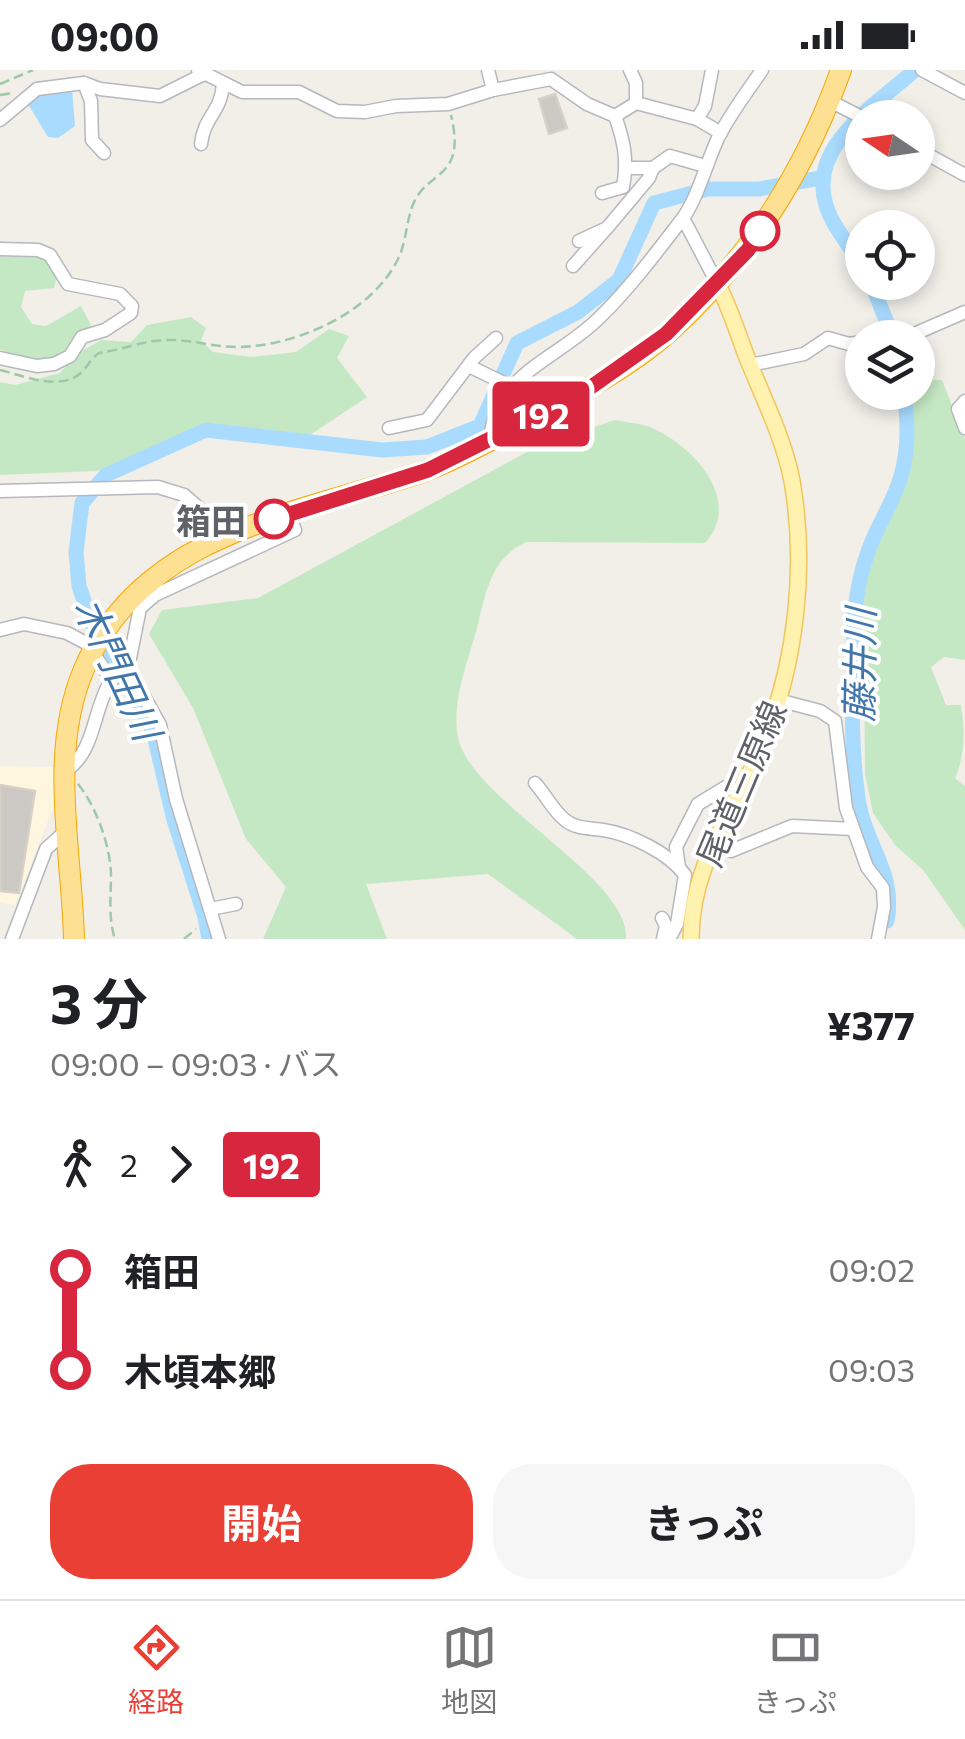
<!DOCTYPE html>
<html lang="ja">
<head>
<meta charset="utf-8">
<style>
  :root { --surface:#fff; --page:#f6f6f6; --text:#202124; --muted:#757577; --line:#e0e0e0; --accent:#ea3f34 }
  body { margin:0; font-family:Commissioner,"Noto Sans JP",sans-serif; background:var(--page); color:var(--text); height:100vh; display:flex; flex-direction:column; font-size:38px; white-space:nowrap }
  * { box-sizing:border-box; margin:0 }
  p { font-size:32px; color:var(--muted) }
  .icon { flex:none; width:55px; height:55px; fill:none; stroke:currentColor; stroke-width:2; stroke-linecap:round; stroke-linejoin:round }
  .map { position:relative; height:869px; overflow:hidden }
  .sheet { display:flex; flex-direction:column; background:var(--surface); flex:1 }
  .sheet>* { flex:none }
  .badge { padding:0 20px; border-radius:8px; font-size:35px; line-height:65px }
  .needle { width:65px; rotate:283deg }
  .tools { position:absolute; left:845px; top:30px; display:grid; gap:20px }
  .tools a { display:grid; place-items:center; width:90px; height:90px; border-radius:50%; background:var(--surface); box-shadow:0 5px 15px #0003; font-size:50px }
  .map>.badge { position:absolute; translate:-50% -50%; box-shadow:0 0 0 5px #fff }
  .legs { display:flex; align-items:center; gap:15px; height:110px; padding:0 50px; font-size:32px }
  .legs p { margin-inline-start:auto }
  .overview { display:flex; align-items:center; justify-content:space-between; height:170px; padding:0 50px }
  h1 { font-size:55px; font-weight:700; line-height:75px }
  .cta { display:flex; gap:20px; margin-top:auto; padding:20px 50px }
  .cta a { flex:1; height:115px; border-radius:40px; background:var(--accent); color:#fff; font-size:40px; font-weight:700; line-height:115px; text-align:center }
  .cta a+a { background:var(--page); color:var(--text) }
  ul { padding:0 50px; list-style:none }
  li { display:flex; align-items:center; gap:35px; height:100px; font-size:38px }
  li i { display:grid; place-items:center; width:15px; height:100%; margin:0 12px; background:currentColor }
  li i::after { content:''; width:25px; height:25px; margin:-12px; border:8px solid; border-radius:50%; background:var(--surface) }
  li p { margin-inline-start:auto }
  li:first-child i { background:linear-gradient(#0000 50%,currentColor 0) }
  li:last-child i { background:linear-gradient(currentColor 50%,#0000 0) }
  .status { display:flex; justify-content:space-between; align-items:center; height:70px; padding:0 50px; background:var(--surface); direction:ltr }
  .status svg { height:28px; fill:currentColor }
  .tabs { display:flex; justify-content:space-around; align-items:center; height:140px; border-top:2px solid var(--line); background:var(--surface); font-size:28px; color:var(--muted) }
  .tabs a { display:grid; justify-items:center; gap:5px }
  .tabs .active { color:var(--accent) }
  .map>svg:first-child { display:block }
</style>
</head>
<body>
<div class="status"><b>09:00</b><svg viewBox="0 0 49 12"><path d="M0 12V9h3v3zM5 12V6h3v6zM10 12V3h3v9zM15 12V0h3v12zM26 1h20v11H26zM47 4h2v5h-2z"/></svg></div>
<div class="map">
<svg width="965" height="869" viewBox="0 0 965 869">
  <rect width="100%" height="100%" fill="#f1efe8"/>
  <polygon fill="#fef6df" points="0,696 54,697 55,733 15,835 0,833"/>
  <g fill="#c5e8c4">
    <polygon points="0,182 46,187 58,202 54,218 25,221 21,237 32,254 46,256 81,236 92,257 74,269 58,290 33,293 0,279"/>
    <polygon points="191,247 206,258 201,270 213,282 251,287 296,282 329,259 349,266 337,288 367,327 307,367 210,353 120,395 96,401 0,405 0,312 15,315 60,303 78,283 101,270 131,272 147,255"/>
    <path d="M918,310H942L965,369V590L944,587L931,597L946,635H961C965,662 965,686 955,708L965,716V860L924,801L895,775L873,743L865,704L864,597L846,543L858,489L914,363L908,323L918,322Z"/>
    <path d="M615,350C625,352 637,353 647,356C690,372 745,429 705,473L526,472C492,488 486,521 478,554C469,590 451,630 458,667C469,729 631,808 626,869H577L488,804L366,814L387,869H263L286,817L246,769L193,638L149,564L162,540L258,528L540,375Z"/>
  </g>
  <polygon fill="#a9dbff" points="72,18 75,56 58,68 48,67 28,34 37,22"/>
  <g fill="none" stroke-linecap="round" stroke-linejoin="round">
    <g stroke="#a9dbff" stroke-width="15">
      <path d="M862,196C851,177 832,156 826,135C807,76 877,34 915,0"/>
      <polyline points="871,212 893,268"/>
      <path d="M887,851C896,803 867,778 859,734C850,678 852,615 854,558C855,528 861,497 873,469C882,448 895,428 901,406C909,378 908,351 904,322"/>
      <polyline points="209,869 205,847 174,750 153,661 92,554 79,516 76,482 82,433 106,405 206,360 382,380 427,377 480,356 517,273 578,242 619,210 654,133 708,119 759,119 821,108"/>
    </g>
  </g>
  <g fill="#ccc9c5" stroke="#d6d0c6" stroke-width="2.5">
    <polygon points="555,24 567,58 549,64 539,29"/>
    <polygon points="0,715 35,721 19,823 0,821"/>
  </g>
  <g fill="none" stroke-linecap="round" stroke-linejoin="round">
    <g stroke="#b5b8bc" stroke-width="15">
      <g id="minor">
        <polyline points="198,0 202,5 206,4 242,22 299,22 337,41 365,42 396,36 448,34 493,20 551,9 587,34 615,46 636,33 697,49 721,63"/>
        <polyline points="488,0 493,20"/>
        <polyline points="630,0 636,13 636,33"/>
        <polyline points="922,0 965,23"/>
        <polyline points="84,13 91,31 92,70 104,83"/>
        <polyline points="830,31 863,48"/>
        <polyline points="697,49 705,36 712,0"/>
        <polyline points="0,50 37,19 84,13 100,19 160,26 202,5"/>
        <path d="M201,74C204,46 221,43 223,14"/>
        <polyline points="918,79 965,105"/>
        <polyline points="626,98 653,98 670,86 705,96"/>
        <path d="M602,123L623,117C628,90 624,71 615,46"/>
        <polyline points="683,148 717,213"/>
        <polyline points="579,171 607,158 649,108 653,98"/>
        <polyline points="0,179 38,180 50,185 68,214 120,224 132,236 131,243 105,260 82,267 70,286 54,294 37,296 0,288"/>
        <polyline points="573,196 605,160"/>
        <polyline points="897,268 912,265 965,242"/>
        <polyline points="750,295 804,284 828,268 849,274 862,272"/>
        <polyline points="469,296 510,316"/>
        <polyline points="965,331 958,339 965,358"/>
        <polyline points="389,358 427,350 474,288 496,268"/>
        <path d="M490,370C496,303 556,290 598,249C630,218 656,183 683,148C698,127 706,94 718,68C730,44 747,22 762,0"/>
        <polyline points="0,421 158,417 184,425 216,453 223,466"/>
        <polyline points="0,560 24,554 67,563 86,573 111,609"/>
        <polyline points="128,598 160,655 176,729 219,869"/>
        <polyline points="778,630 820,641 835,651 846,738 867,797 883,818 884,837 878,869"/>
        <path d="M64,702C96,682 92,642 110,612C114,606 122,602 128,598L140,538L155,525L295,460L288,444"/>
        <path d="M535,713C545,724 554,742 565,750C576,759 590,758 603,760C630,764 669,783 685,805L677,854L669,869"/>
        <polyline points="713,772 731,781 792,756 853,759"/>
        <polyline points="679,797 676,777 698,734 726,717 739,721"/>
        <polyline points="210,839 236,834"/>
        <polyline points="662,848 666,856 663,869"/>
        <polyline points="12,869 46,779 68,759"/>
      </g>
    </g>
    <g stroke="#f2c65f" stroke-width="18">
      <path id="major" d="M691,869C691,791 736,741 764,672C796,592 807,497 792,411C784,369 764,330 748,290C738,265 730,237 717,213"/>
    </g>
    <g stroke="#f8a600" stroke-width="22">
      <path id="highway" d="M74,869C72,781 48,683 84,599C144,460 299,445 425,401C460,388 494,368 527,351C575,326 627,299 668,263C748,191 805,101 841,0"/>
    </g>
    <g stroke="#9dc9a9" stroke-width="2.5" stroke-dasharray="10 5" stroke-linecap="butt">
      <polyline points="0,14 33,0"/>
      <polyline points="0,25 13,23"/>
      <path d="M0,300C24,306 61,322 82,302C89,295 90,289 99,283C121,280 146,270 167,270C190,269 213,277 236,277C295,277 372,243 398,189C406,173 406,154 412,137C426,98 467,112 451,45"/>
      <path d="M78,714C96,736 110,775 111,804C111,826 108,848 115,869"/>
      <polyline points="184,869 196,859"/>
    </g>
    <use href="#minor" stroke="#fff" stroke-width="12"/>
    <use href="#major" stroke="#fff1ae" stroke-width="15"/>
    <use href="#highway" stroke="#fde092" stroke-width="20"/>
  </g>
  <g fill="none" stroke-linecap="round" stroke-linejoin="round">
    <g stroke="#fff" stroke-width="22">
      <polyline id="line-1" points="274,449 428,400 584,322 666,264 748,180 760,161"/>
    </g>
    <use href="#line-1" stroke="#d7263d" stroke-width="15"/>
  </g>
  <g fill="#fff" stroke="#d7263d" stroke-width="5">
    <circle cx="760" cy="161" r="18"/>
    <circle cx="274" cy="449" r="18"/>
  </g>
  <g text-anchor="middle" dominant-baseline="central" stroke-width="8" stroke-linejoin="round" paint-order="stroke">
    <g font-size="35" font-weight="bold" fill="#5f6368" stroke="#fff" text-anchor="end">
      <text x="246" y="449">箱田</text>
    </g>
    <g font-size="35" fill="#5f6368" stroke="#fff">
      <text transform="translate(740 713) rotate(-67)">尾道三原線</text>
    </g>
    <g font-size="38" font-style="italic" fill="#4176aa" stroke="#fff">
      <text transform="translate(858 595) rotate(-89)">藤井川</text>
      <text transform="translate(119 598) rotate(65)">木門田川</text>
    </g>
  </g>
</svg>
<div class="tools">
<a><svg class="needle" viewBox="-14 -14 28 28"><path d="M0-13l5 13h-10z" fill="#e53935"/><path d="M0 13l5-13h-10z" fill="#757577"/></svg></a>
<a><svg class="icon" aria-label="locate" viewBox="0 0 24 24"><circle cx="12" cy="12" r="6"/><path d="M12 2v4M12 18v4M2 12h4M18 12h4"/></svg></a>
<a><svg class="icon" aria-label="layers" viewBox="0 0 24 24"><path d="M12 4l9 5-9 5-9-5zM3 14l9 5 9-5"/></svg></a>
</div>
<b class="badge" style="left:541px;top:344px;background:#d7263d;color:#fff">192</b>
</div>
<section class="sheet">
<div class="overview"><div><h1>3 分</h1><p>09:00 – 09:03 · バス</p></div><b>¥377</b></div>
<div class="legs"><svg class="icon" aria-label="walk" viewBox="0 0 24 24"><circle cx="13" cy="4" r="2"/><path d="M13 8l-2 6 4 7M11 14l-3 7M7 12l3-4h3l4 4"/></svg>2<svg class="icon" aria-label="forward" viewBox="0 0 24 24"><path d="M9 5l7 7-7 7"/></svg><b class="badge" style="background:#d7263d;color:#fff">192</b></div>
<ul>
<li><i style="color:#d7263d"></i><b>箱田</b><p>09:02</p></li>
<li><i style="color:#d7263d"></i><b>木頃本郷</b><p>09:03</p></li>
</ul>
<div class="cta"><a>開始</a><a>きっぷ</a></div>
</section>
<nav class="tabs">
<a class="active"><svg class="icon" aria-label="directions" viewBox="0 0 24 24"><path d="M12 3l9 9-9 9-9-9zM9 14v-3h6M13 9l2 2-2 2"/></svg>経路</a>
<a><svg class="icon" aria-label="map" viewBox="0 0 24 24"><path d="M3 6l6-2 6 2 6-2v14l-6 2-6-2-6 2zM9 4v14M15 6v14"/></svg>地図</a>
<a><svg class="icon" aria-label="tickets" viewBox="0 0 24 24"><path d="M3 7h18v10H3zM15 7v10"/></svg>きっぷ</a>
</nav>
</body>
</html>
